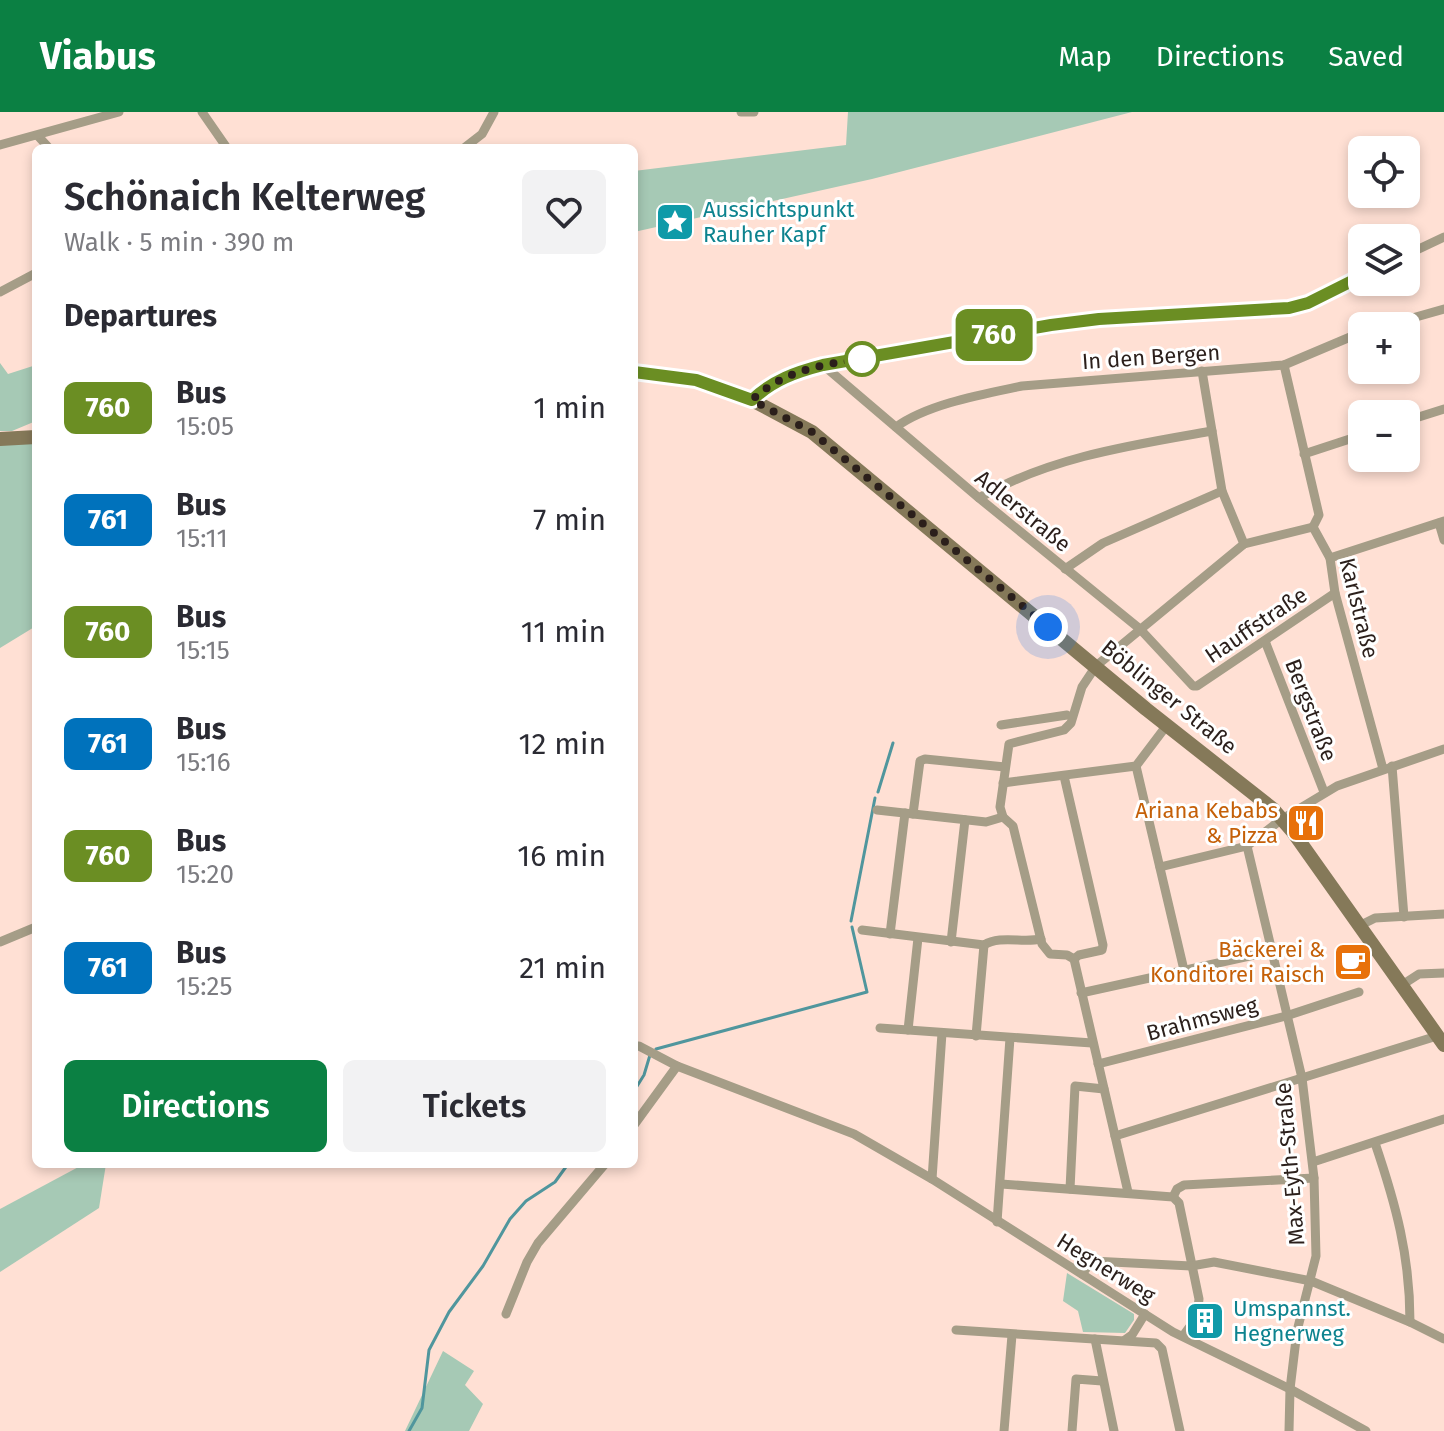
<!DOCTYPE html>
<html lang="en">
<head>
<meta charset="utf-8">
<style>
  :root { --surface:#fff; --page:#f2f2f3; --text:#2b2b33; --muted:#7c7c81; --accent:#0b8043 }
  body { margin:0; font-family:"Fira Sans",sans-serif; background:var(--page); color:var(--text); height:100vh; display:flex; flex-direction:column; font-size:30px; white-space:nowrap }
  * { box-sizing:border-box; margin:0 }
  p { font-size:26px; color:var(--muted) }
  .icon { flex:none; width:44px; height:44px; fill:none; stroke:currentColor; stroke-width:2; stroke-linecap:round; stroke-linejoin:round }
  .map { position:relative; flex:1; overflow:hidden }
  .drawer { position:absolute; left:32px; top:32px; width:606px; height:1024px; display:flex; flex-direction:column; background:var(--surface); border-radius:12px; box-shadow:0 4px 12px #0003 }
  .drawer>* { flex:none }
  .badge { padding:0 16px; border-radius:12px; font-size:28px; line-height:52px }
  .fabs { position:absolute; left:1348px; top:24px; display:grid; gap:16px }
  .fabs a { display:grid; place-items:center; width:72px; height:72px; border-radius:12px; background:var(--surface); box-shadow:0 4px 12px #0003; font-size:40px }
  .you { position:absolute; width:40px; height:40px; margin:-20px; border:6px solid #fff; border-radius:50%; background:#1a73e8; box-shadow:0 0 0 12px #1a73e833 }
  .map>.badge { position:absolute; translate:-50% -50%; box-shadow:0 0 0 4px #fff }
  h2 { padding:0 32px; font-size:30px; line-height:72px }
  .round { display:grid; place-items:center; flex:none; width:84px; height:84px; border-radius:12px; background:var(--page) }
  .headline { display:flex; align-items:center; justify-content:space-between; height:136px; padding:0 32px }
  h1 { font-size:38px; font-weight:600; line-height:60px }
  .cta { display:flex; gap:16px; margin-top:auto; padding:16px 32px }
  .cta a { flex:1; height:92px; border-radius:12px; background:var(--accent); color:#fff; font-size:32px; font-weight:600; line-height:92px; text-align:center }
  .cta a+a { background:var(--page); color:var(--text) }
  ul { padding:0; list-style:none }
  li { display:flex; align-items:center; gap:24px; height:112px; padding:0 32px }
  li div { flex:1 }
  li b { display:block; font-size:30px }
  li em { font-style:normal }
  li .badge { min-width:88px; font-weight:700; text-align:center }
  header { display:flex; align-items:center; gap:48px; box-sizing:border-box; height:112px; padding:0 40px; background:var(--accent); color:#fff }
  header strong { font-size:38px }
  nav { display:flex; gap:44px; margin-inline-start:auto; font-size:28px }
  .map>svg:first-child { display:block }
</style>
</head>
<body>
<header>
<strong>Viabus</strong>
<nav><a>Map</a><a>Directions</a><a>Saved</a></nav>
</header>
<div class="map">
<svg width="1444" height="1319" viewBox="0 0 1444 1319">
  <rect width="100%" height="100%" fill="#ffe0d4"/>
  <g fill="#a6c9b5">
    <polygon points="848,0 1132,0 872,67 634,120 634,59 846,33"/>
    <polygon points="0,251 8,262 36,253 36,309 12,319 0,319"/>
    <polygon points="36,322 36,514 0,536 0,323"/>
    <polygon points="84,1052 106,1052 99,1096 0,1160 0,1097"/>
    <polygon points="1067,1161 1134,1202 1134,1208 1125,1221 1083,1220 1078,1199 1063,1189"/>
    <polygon points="443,1239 474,1259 465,1273 483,1292 469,1319 405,1319"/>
  </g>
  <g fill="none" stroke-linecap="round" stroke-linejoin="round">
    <g stroke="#50969d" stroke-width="3">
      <polyline points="878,680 893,631"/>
      <polyline points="851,809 875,686"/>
      <polyline points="656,937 867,880 852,815"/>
      <polyline points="634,979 644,963 650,943"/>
      <polyline points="409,1319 422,1296 429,1238 449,1200 483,1154 510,1107 526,1089 555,1070 568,1052"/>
    </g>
    <g stroke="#a59d87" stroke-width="9">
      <polyline points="202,0 227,36"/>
      <polyline points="741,0 754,0"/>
      <polyline points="38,24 49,36"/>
      <polyline points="0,33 119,0"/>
      <polyline points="464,36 482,22 494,0"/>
      <polyline points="1406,143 1444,125"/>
      <polyline points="0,180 36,161"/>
      <polyline points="1384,214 1444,197"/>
      <polyline points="823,253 979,386 1140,517 1193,574 1197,574 1335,481"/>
      <polyline points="1284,253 1319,403 1313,415 1330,446 1335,481 1383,657"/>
      <polyline points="1202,259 1222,379 1244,432"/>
      <path d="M752,288C773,268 796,260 823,253L1051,213L1289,196L1308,191L1362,164"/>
      <polyline points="1406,309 1444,297"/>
      <path d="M896,315C927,292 984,282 1022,274L1284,253L1362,220"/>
      <polyline points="1304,342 1362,323"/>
      <path d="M979,386C1050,345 1132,333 1212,319"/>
      <polyline points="1439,411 1444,428"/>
      <polyline points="1330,446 1444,409"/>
      <polyline points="1065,457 1103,431 1222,379"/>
      <polyline points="1265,529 1324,680"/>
      <polyline points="1001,613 1067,603"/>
      <polyline points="1136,654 1184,858"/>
      <polyline points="1392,654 1404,805"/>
      <polyline points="1064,664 1103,833 1102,838 1079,843 1074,847"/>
      <polyline points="1003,671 1136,654 1167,613"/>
      <polyline points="877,698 986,710 1003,705"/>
      <polyline points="913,702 920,649 925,647 1005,655"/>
      <polyline points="1160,755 1247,734"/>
      <polyline points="1359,814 1375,806 1444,802"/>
      <path d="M862,818L984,833C1000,823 1022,831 1041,827"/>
      <polyline points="890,822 905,701"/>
      <polyline points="0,830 36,815"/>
      <polyline points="951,830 965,708"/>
      <polyline points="1074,847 1067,843 1050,842 1042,832 1013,714 1003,705 1000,695 1009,632 1064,618 1071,611 1082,575 1096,554 1244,432 1313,415"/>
      <polyline points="1074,847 1128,1080"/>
      <polyline points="1402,873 1419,862 1444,861"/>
      <polyline points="1081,881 1273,839"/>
      <polyline points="880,916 1092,931"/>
      <polyline points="908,918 918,826"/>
      <polyline points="976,924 984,833"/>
      <polyline points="634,934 639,934 677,954 854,1022 932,1067 1173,1220 1290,1277 1366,1319"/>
      <polyline points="1098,952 1286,904 1359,880"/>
      <polyline points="634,1013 677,954"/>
      <polyline points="1115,1024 1437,924"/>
      <path d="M1375,1031C1396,1093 1410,1144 1410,1210"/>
      <polyline points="1313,1050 1444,1007"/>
      <polyline points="932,1067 942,921"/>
      <polyline points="1001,1072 1173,1085 1179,1091 1199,1187 1197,1205 1183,1224"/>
      <polyline points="1070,1077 1075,974 1104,977"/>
      <polyline points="1173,1085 1177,1077 1184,1073 1314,1066"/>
      <polyline points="997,1110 1010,926"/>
      <polyline points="1082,1162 1092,1149 1191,1154 1214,1150 1311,1169 1410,1210 1444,1227"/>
      <polyline points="506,1202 527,1150 538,1131 605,1052"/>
      <polyline points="956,1218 1156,1231 1162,1237 1180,1319"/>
      <polyline points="1095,1227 1114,1319"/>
      <polyline points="1125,1228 1132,1223 1145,1202"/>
      <polyline points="1004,1319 1012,1223"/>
      <polyline points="1072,1319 1076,1267 1102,1269"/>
      <polyline points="1289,1319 1290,1277 1297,1219 1316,1144 1314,1066 1302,966 1247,734 1282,707 1337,674 1444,637"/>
    </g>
    <g stroke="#857959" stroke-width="14">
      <polyline points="634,261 696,268 752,288 812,320 1146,597 1273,697 1293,720 1444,933"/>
      <polyline points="0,327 36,325"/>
    </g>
  </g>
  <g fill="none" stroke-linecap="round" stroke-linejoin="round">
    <g stroke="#fff" stroke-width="18">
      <path id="line" d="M634,260L696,268L752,288C773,268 796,260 823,253L1051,213L1099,207L1289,196L1308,191L1362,164"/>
    </g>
    <use href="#line" stroke="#6b8e23" stroke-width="12"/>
    <path stroke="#2b1f1b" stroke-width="8" stroke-dasharray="0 14.4" d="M862,247C822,252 783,259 752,288L812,320L1048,515"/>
  </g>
  <defs>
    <g id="sight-square" transform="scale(2)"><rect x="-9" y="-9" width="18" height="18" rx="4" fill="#0f9aa8" stroke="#fff"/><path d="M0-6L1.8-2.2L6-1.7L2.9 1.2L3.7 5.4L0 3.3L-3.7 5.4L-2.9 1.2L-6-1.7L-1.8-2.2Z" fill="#fff"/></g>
    <g id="restaurant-square" transform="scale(2)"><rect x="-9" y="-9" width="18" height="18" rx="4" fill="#e8710a" stroke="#fff"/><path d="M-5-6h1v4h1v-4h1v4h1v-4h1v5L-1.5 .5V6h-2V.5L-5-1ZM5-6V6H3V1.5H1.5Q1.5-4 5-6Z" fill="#fff"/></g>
    <g id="cafe-square" transform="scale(2)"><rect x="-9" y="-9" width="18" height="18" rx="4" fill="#e8710a" stroke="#fff"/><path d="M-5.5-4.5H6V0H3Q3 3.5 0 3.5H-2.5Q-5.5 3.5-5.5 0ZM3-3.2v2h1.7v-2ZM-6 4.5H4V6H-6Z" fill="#fff"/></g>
    <g id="building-square" transform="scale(2)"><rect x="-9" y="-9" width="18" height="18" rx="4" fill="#0f9aa8" stroke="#fff"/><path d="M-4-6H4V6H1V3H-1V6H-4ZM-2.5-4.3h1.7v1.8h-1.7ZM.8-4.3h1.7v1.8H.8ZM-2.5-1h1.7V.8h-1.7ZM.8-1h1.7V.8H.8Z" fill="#fff"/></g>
  </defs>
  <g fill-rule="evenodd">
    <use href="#sight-square" x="675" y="110"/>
    <use href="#restaurant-square" x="1306" y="711"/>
    <use href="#cafe-square" x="1353" y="850"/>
    <use href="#building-square" x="1205" y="1209"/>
  </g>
  <circle fill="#fff" stroke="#6b8e23" stroke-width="4" cx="862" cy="247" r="16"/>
  <g text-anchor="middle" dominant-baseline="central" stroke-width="6" stroke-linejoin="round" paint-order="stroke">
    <g font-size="22" fill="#0d838f" stroke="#fff" text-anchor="start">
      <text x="703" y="97">Aussichtspunkt<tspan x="703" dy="25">Rauher Kapf</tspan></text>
      <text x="1233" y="1196">Umspannst.<tspan x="1233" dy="25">Hegnerweg</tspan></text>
    </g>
    <g font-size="22" fill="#2b1f1b" stroke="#fff">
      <text transform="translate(1151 245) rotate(-4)">In den Bergen</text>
      <text transform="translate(1023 399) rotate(39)">Adlerstraße</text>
      <text transform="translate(1359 496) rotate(76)">Karlstraße</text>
      <text transform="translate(1256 513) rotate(-34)">Hauffstraße</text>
      <text transform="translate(1169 585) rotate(39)">Böblinger Straße</text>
      <text transform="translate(1311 598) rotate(69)">Bergstraße</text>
      <text transform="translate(1202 907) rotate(-15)">Brahmsweg</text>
      <text transform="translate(1290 1052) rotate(-95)">Max-Eyth-Straße</text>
      <text transform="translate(1106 1156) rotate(32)">Hegnerweg</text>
    </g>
    <g font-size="22" fill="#c56008" stroke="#fff" text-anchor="end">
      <text x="1278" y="698">Ariana Kebabs<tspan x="1278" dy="25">&amp; Pizza</tspan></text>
      <text x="1325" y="837">Bäckerei &amp;<tspan x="1325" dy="25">Konditorei Raisch</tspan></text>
    </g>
  </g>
</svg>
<div class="fabs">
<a><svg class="icon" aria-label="locate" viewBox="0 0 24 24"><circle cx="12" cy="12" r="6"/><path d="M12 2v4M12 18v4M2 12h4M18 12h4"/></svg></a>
<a><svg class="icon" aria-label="layers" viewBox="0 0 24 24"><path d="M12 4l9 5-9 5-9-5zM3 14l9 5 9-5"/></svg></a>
<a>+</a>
<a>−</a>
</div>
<div class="you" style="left:1048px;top:515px"></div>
<b class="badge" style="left:994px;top:223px;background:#6b8e23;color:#fff">760</b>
<section class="drawer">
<div class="headline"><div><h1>Schönaich Kelterweg</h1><p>Walk · 5 min · 390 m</p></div><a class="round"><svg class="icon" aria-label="heart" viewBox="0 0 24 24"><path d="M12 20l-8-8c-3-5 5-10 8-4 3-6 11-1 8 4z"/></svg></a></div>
<h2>Departures</h2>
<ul>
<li><span class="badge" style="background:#6b8e23;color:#fff">760</span><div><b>Bus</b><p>15:05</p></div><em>1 min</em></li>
<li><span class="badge" style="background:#0072bc;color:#fff">761</span><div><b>Bus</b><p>15:11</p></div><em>7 min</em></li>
<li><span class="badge" style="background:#6b8e23;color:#fff">760</span><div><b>Bus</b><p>15:15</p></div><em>11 min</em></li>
<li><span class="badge" style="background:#0072bc;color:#fff">761</span><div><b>Bus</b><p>15:16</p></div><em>12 min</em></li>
<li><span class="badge" style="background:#6b8e23;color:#fff">760</span><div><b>Bus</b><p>15:20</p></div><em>16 min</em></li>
<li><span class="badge" style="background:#0072bc;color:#fff">761</span><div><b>Bus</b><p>15:25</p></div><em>21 min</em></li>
</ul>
<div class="cta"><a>Directions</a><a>Tickets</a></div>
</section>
</div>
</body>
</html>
